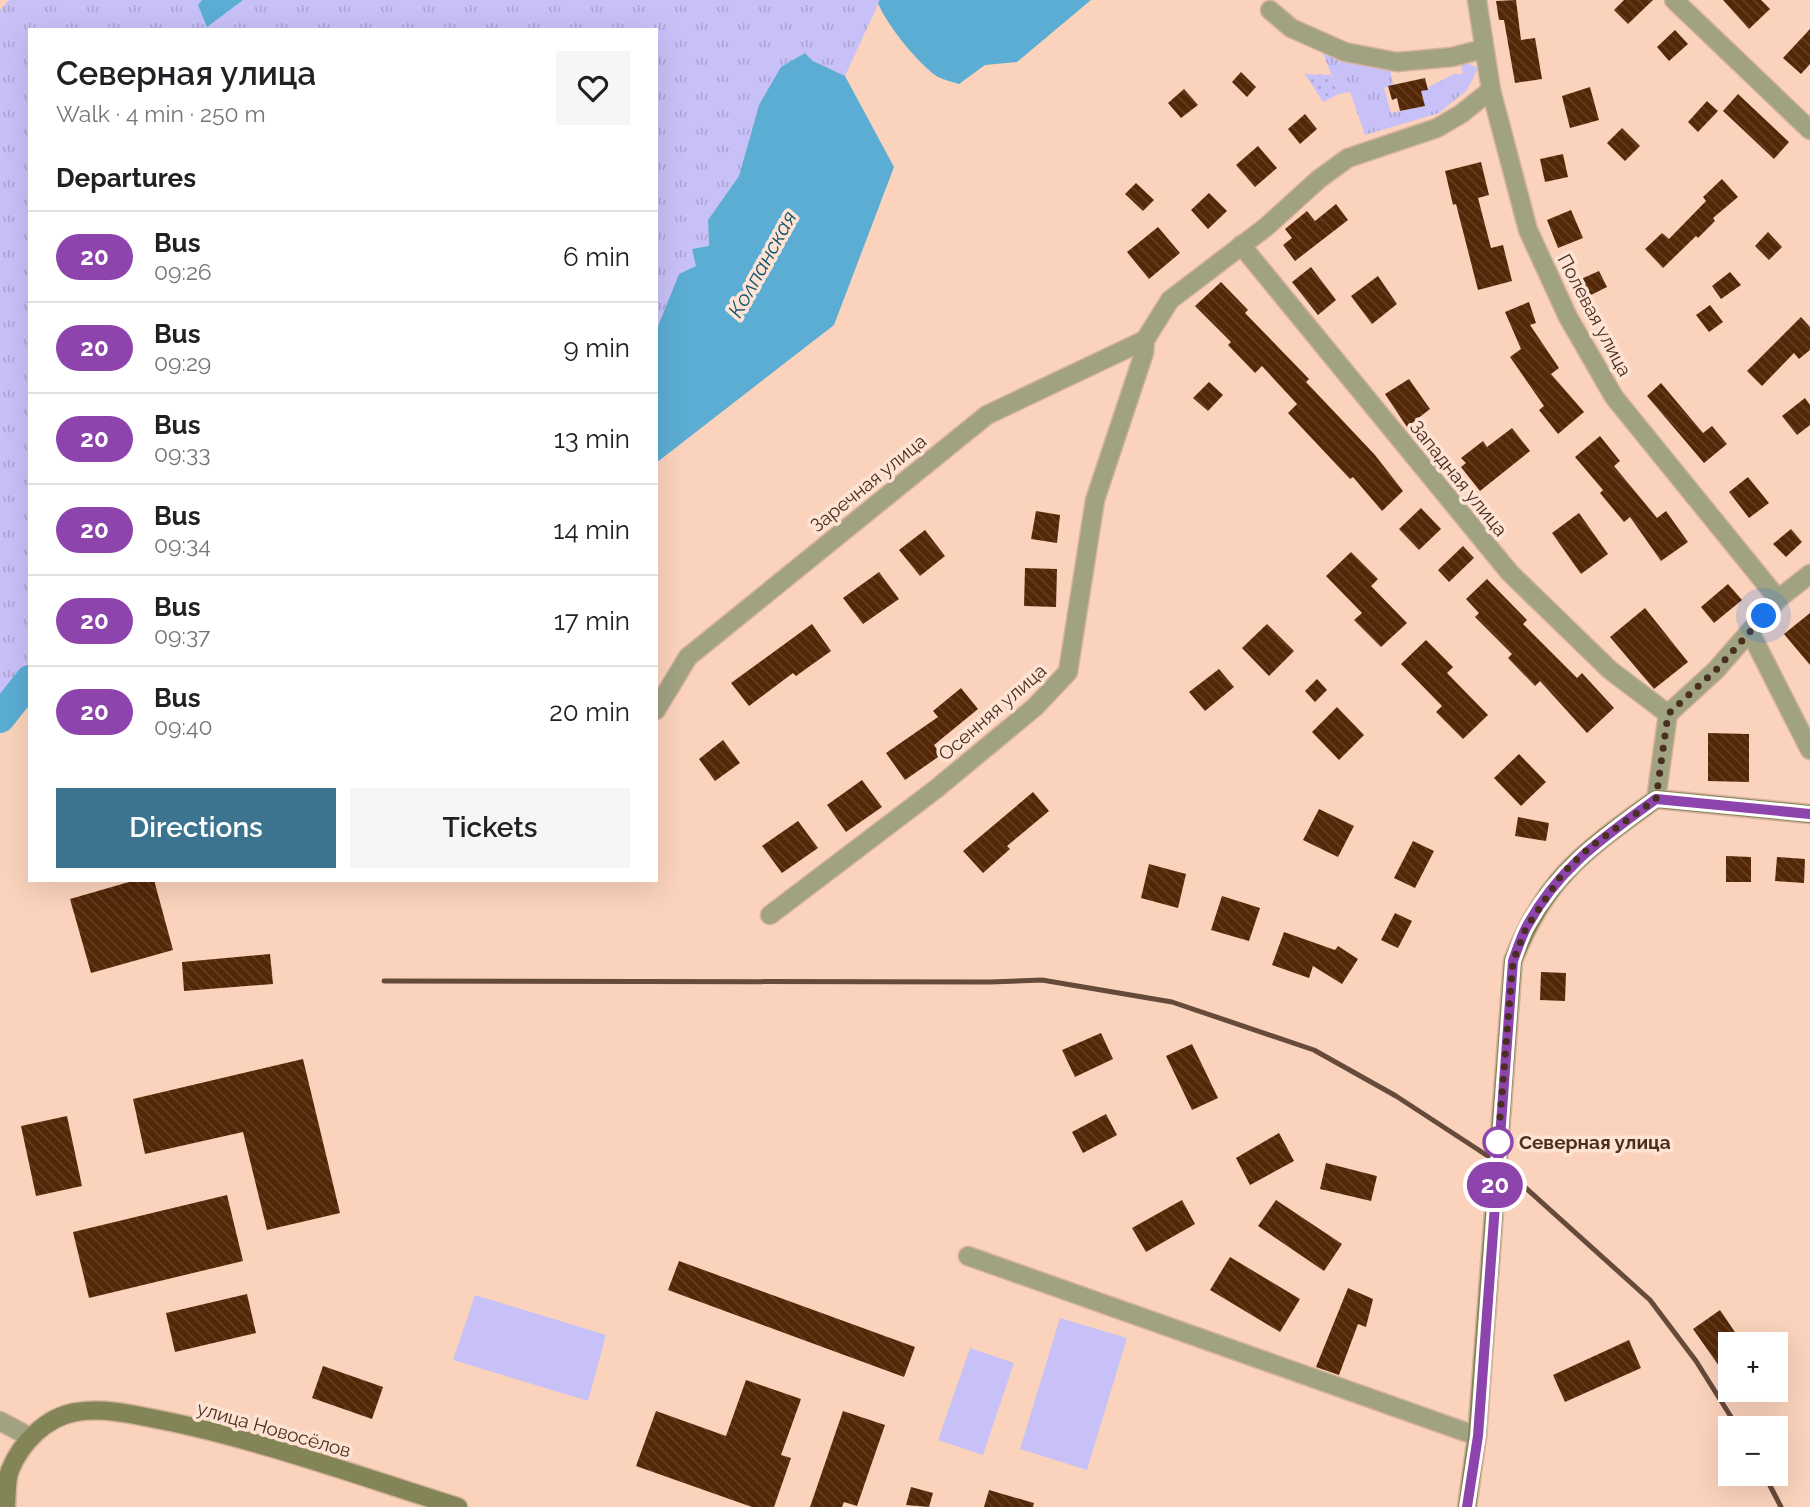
<!DOCTYPE html>
<html lang="en">
<head>
<meta charset="utf-8">
<style>
  :root { --surface:#fff; --page:#f6f6f6; --text:#202124; --muted:#757577; --line:#e0e0e0; --accent:#3c748f }
  body { margin:0; font-family:Raleway,sans-serif; background:var(--page); color:var(--text); height:100vh; display:flex; flex-direction:column; font-size:26px; white-space:nowrap }
  * { box-sizing:border-box; margin:0 }
  p { font-size:23px; color:var(--muted) }
  .icon { flex:none; width:38px; height:38px; fill:none; stroke:currentColor; stroke-width:2; stroke-linecap:round; stroke-linejoin:round }
  .map { position:relative; flex:1; overflow:hidden }
  .side { position:absolute; left:28px; top:28px; width:630px; height:854px; display:flex; flex-direction:column; background:var(--surface); border-radius:0px; box-shadow:0 7px 28px #0002 }
  .side>* { flex:none }
  .badge { padding:0 14px; border-radius:23px; font-size:24px; line-height:46px }
  .controls { position:absolute; left:1718px; top:1332px; display:grid; gap:14px }
  .controls a { display:grid; place-items:center; width:70px; height:70px; border-radius:0px; background:var(--surface); box-shadow:0 7px 28px #0002; font-size:35px }
  .you { position:absolute; width:35px; height:35px; margin:-18px; border:5px solid #fff; border-radius:50%; background:#1a73e8; box-shadow:0 0 0 10px #1a73e833 }
  .map>.badge { position:absolute; translate:-50% -50%; box-shadow:0 0 0 4px #fff }
  h2 { padding:0 28px; font-size:26px; line-height:63px }
  .round { display:grid; place-items:center; flex:none; width:74px; height:74px; border-radius:0px; background:var(--page) }
  .summary { display:flex; align-items:center; justify-content:space-between; height:119px; padding:0 28px }
  h1 { font-size:33px; font-weight:600; line-height:52px }
  .button { display:flex; gap:14px; margin-top:auto; padding:14px 28px }
  .button a { flex:1; height:80px; border-radius:0px; background:var(--accent); color:#fff; font-size:28px; font-weight:600; line-height:80px; text-align:center }
  .button a+a { background:var(--page); color:var(--text) }
  ul { padding:0; list-style:none }
  li { display:flex; align-items:center; gap:21px; height:91px; padding:0 28px; border-top:2px solid var(--line) }
  li div { flex:1 }
  li b { display:block; font-size:26px }
  li em { font-style:normal }
  li .badge { min-width:77px; font-weight:700; text-align:center }
  .map>svg:first-child { display:block }
</style>
</head>
<body>
<div class="map">
<svg width="1810" height="1507" viewBox="0 0 1810 1507">
  <defs>
    <pattern id="grass-tufts" width="24" height="20" patternUnits="userSpaceOnUse" patternTransform="scale(1.75)"><rect width="24" height="20" fill="#c8c1f8"/><path d="M3 7l-1-3M5 7V3M7 7l1-3M15 17l-1-3M17 17v-4M19 17l1-3" fill="none" stroke="#ada6d4"/></pattern>
    <pattern id="garden-dots" width="8" height="8" patternUnits="userSpaceOnUse" patternTransform="scale(1.75)"><rect width="8" height="8" fill="#c8c1f8"/><path d="M2 2h.1M6 6h.1" fill="none" stroke="#ada6d4" stroke-width="1.8" stroke-linecap="round"/></pattern>
    <pattern id="building-back-hatch" width="6" height="6" patternUnits="userSpaceOnUse" patternTransform="scale(1.75)"><rect width="6" height="6" fill="#542707"/><path d="M-1 5l2 2M0 0l6 6M5-1l2 2" fill="none" stroke="#653e22"/></pattern>
  </defs>
  <rect width="100%" height="100%" fill="#fbd3bc"/>
  <g fill="url(#grass-tufts)">
    <polygon points="9,0 880,0 845,76 813,61 805,53 759,105 739,176 708,220 709,247 696,267 679,274 656,331 656,30 30,30 30,680 0,718 0,10"/>
    <polygon points="1323,53 1390,68 1393,85 1384,88 1391,113 1424,106 1421,91 1454,74 1463,74 1460,63 1464,61 1478,68 1467,90 1439,113 1365,135 1350,92 1339,94"/>
  </g>
  <polygon fill="url(#garden-dots)" points="1305,74 1331,75 1339,94 1323,102"/>
  <g fill="#c8c1f8">
    <polygon points="475,1295 606,1335 588,1401 453,1360"/>
    <polygon points="1060,1318 1127,1338 1087,1470 1020,1449"/>
    <polygon points="970,1348 1014,1363 983,1455 938,1440"/>
  </g>
  <g fill="#5badd4">
    <polygon points="202,0 243,0 207,27 198,5"/>
    <path d="M880,0H1091L1017,62L985,65L959,84C953,82 944,80 938,77C919,65 886,24 878,3Z"/>
    <polygon points="805,53 813,61 845,76 894,167 834,325 656,463 656,331 679,274 696,266 692,249 709,246 708,220 739,176 759,105 781,67"/>
  </g>
  <g fill="none" stroke-linecap="round" stroke-linejoin="round">
    <polyline stroke="#5badd4" stroke-width="30" points="0,718 30,680"/>
  </g>
  <g fill="url(#building-back-hatch)">
    <polygon points="1516,0 1521,40 1535,38 1542,79 1515,83 1504,20 1499,20 1496,1"/>
    <polygon points="1624,0 1653,0 1628,24 1614,10"/>
    <polygon points="1723,0 1761,0 1770,9 1749,29"/>
    <polygon points="1810,29 1810,64 1801,74 1783,58"/>
    <polygon points="1675,30 1688,44 1669,61 1657,47"/>
    <polygon points="1241,72 1256,87 1247,97 1232,82"/>
    <polygon points="1425,78 1428,90 1421,91 1425,106 1400,111 1397,98 1392,100 1388,86"/>
    <polygon points="1590,87 1599,120 1570,128 1562,96"/>
    <polygon points="1184,89 1198,105 1181,118 1168,103"/>
    <polygon points="1738,94 1789,142 1774,159 1723,111"/>
    <polygon points="1707,101 1718,111 1698,132 1688,122"/>
    <polygon points="1305,114 1317,129 1300,144 1288,129"/>
    <polygon points="1622,128 1640,146 1625,161 1607,143"/>
    <polygon points="1258,146 1277,168 1255,187 1236,165"/>
    <polygon points="1563,154 1568,177 1545,182 1540,159"/>
    <polygon points="1481,162 1489,195 1478,198 1491,248 1503,245 1512,281 1478,290 1456,204 1453,205 1445,171"/>
    <polygon points="1722,179 1738,197 1713,218 1715,221 1698,238 1696,236 1663,268 1645,249 1662,233 1669,239 1706,201 1703,197"/>
    <polygon points="1136,183 1154,200 1143,211 1125,194"/>
    <polygon points="1209,193 1227,211 1208,229 1191,210"/>
    <polygon points="1336,204 1348,220 1295,261 1283,245 1292,238 1285,229 1307,211 1315,221"/>
    <polygon points="1571,210 1583,238 1558,248 1547,220"/>
    <polygon points="1158,227 1180,253 1149,279 1127,252"/>
    <polygon points="1768,232 1782,247 1769,260 1755,246"/>
    <polygon points="1311,267 1336,300 1318,315 1292,282"/>
    <polygon points="1599,271 1607,287 1581,300 1572,283"/>
    <polygon points="1730,272 1741,285 1721,299 1712,286"/>
    <polygon points="1378,276 1397,304 1372,324 1351,296"/>
    <polygon points="1221,282 1248,310 1245,313 1309,379 1306,382 1375,455 1403,491 1382,511 1353,477 1350,479 1288,413 1297,404 1262,366 1255,373 1228,345 1231,342 1195,306"/>
    <polygon points="1529,302 1536,323 1530,325 1559,368 1551,374 1584,412 1558,434 1539,410 1544,406 1510,357 1521,349 1505,312"/>
    <polygon points="1710,305 1723,322 1709,332 1696,315"/>
    <polygon points="1801,317 1810,327 1810,350 1799,359 1794,353 1762,386 1747,371"/>
    <polygon points="1409,379 1430,409 1407,427 1385,394"/>
    <polygon points="1209,382 1223,395 1208,411 1193,398"/>
    <polygon points="1661,383 1703,433 1712,426 1727,444 1704,463 1647,396"/>
    <polygon points="1805,398 1810,405 1810,425 1797,435 1782,416"/>
    <polygon points="1512,428 1530,451 1480,491 1461,467 1466,463 1461,458 1483,441 1487,447"/>
    <polygon points="1600,436 1620,461 1614,466 1657,518 1666,511 1688,542 1661,561 1630,517 1624,522 1600,493 1603,490 1575,457"/>
    <polygon points="1748,477 1769,503 1749,518 1729,492"/>
    <polygon points="1421,508 1441,529 1419,550 1399,529"/>
    <polygon points="1036,511 1060,515 1057,543 1031,539"/>
    <polygon points="1579,513 1608,554 1581,574 1552,533"/>
    <polygon points="1791,529 1802,542 1786,557 1773,544"/>
    <polygon points="925,530 945,556 920,576 899,550"/>
    <polygon points="1463,546 1474,558 1449,582 1438,570"/>
    <polygon points="1351,552 1378,579 1371,586 1407,623 1381,647 1354,620 1362,613 1326,576"/>
    <polygon points="1025,568 1057,569 1056,607 1024,606"/>
    <polygon points="879,572 899,599 863,624 843,598"/>
    <polygon points="1487,579 1527,620 1523,624 1577,678 1582,673 1614,708 1587,733 1540,681 1535,686 1508,658 1512,654 1475,617 1479,613 1466,599"/>
    <polygon points="1728,584 1742,600 1714,623 1701,607"/>
    <polygon points="1645,608 1688,662 1654,689 1610,637"/>
    <polygon points="1810,613 1810,665 1784,634"/>
    <polygon points="812,624 831,651 796,676 793,673 749,706 731,683"/>
    <polygon points="1267,624 1294,651 1269,676 1242,648"/>
    <polygon points="1426,640 1453,667 1447,673 1488,715 1463,739 1436,712 1442,706 1401,664"/>
    <polygon points="1219,669 1234,687 1205,711 1189,692"/>
    <polygon points="1317,679 1327,690 1315,702 1305,691"/>
    <polygon points="961,688 978,709 934,745 941,755 905,780 886,753 938,717 933,711"/>
    <polygon points="1337,707 1364,735 1339,760 1312,732"/>
    <polygon points="1708,733 1749,734 1749,782 1708,781"/>
    <polygon points="723,740 740,763 715,781 699,759"/>
    <polygon points="1519,754 1546,782 1521,806 1494,778"/>
    <polygon points="862,780 882,807 846,832 827,805"/>
    <polygon points="1033,792 1049,811 1007,846 1010,849 983,873 963,851"/>
    <polygon points="1319,809 1354,826 1338,857 1303,840"/>
    <polygon points="1518,817 1549,823 1546,841 1515,836"/>
    <polygon points="798,821 818,848 782,873 762,846"/>
    <polygon points="1413,841 1434,851 1415,888 1394,878"/>
    <polygon points="1726,856 1751,857 1751,882 1726,882"/>
    <polygon points="1777,857 1805,859 1804,883 1775,881"/>
    <polygon points="1149,864 1186,874 1178,908 1141,898"/>
    <polygon points="136,880 154,880 173,950 91,973 70,899"/>
    <polygon points="1222,896 1260,908 1249,941 1211,930"/>
    <polygon points="1395,913 1412,921 1398,948 1381,940"/>
    <polygon points="1284,932 1335,950 1338,946 1358,959 1342,984 1313,966 1309,978 1272,965"/>
    <polygon points="270,954 273,984 184,991 182,962"/>
    <polygon points="1541,972 1566,973 1565,1001 1540,1000"/>
    <polygon points="1101,1033 1113,1059 1075,1077 1062,1050"/>
    <polygon points="1192,1044 1218,1098 1192,1110 1166,1056"/>
    <polygon points="303,1059 340,1213 267,1230 243,1132 145,1154 133,1099"/>
    <polygon points="1106,1114 1117,1135 1083,1153 1072,1132"/>
    <polygon points="67,1116 82,1186 36,1196 21,1126"/>
    <polygon points="1279,1133 1294,1161 1250,1185 1236,1158"/>
    <polygon points="1326,1163 1377,1176 1371,1201 1320,1189"/>
    <polygon points="227,1195 243,1261 89,1298 73,1232"/>
    <polygon points="1182,1200 1195,1224 1146,1252 1132,1228"/>
    <polygon points="1276,1200 1342,1244 1324,1271 1258,1226"/>
    <polygon points="1230,1257 1300,1299 1280,1332 1210,1290"/>
    <polygon points="679,1261 915,1347 904,1377 668,1290"/>
    <polygon points="1348,1288 1373,1299 1366,1327 1358,1324 1339,1375 1316,1367"/>
    <polygon points="247,1294 256,1333 175,1352 166,1313"/>
    <polygon points="1720,1310 1743,1344 1731,1344 1731,1383 1693,1329"/>
    <polygon points="1629,1340 1641,1368 1565,1402 1553,1375"/>
    <polygon points="323,1366 383,1387 372,1419 312,1398"/>
    <polygon points="746,1380 801,1399 781,1455 791,1458 774,1507 752,1507 636,1466 656,1411 726,1436"/>
    <polygon points="843,1411 885,1425 857,1506 844,1502 842,1507 810,1507"/>
    <polygon points="911,1487 933,1493 929,1507 906,1505"/>
    <polygon points="989,1490 1034,1503 1033,1507 984,1507"/>
  </g>
  <g fill="none" stroke-linecap="round" stroke-linejoin="round">
    <g stroke="#d7b29d" stroke-width="21">
      <g id="street">
        <polyline points="1477,0 1491,90 1528,230 1568,317 1614,397 1778,599"/>
        <polyline points="1674,0 1810,130"/>
        <polyline points="1270,10 1291,28 1345,52 1397,62 1452,57 1483,49"/>
        <polyline points="1241,245 1510,573 1610,670 1668,714"/>
        <polyline points="1750,632 1810,750"/>
        <polyline points="656,710 688,657 987,415 1145,340"/>
        <polyline points="1656,799 1668,714 1716,670 1778,599 1810,574"/>
        <polyline points="770,915 936,789 1035,707 1068,672 1095,500 1144,353 1145,340 1170,300 1266,227 1319,179 1348,158 1437,128 1461,114 1491,90"/>
        <polyline points="968,1256 1477,1436"/>
        <polyline points="0,1421 30,1437"/>
      </g>
    </g>
    <g stroke="#d7b29d" stroke-width="21">
      <g id="secondary">
        <path d="M6,1507C7,1496 6,1480 10,1470C21,1443 46,1417 76,1412C108,1407 139,1416 171,1422C269,1443 362,1477 458,1507"/>
        <path d="M1467,1507L1477,1436L1513,961C1545,877 1586,850 1656,799L1810,814"/>
      </g>
    </g>
    <use href="#street" stroke="#a0a282" stroke-width="18"/>
    <use href="#secondary" stroke="#838556" stroke-width="18"/>
    <g stroke="#664a3a" stroke-width="5">
      <polyline points="384,981 990,982 1042,980 1172,1002 1314,1050 1396,1096 1497,1162 1650,1300 1696,1361 1738,1428"/>
      <polyline points="1764,1474 1781,1507"/>
    </g>
  </g>
  <g fill="none" stroke-linecap="round" stroke-linejoin="round">
    <g stroke="#fff" stroke-width="16">
      <path id="line" d="M1467,1507L1478,1436L1513,961C1517,950 1521,937 1527,926C1559,867 1603,838 1656,799L1810,814"/>
    </g>
    <use href="#line" stroke="#8e44ad" stroke-width="10"/>
    <polyline stroke="#492f20" stroke-width="7" stroke-dasharray="0 12.6" points="1498,1142 1513,961 1526,928 1563,873 1589,848 1656,799 1668,714 1716,670 1764,616"/>
  </g>
  <circle fill="#fff" stroke="#8e44ad" stroke-width="3.5" cx="1498" cy="1142" r="14"/>
  <g text-anchor="middle" dominant-baseline="central" stroke-width="7" stroke-linejoin="round" paint-order="stroke">
    <g font-size="19" fill="#492f20" stroke="#fee3d4">
      <text transform="translate(1595 315) rotate(62)">Полевая улица</text>
      <text transform="translate(1459 478) rotate(51)">Западная улица</text>
      <text transform="translate(868 483) rotate(-39)">Заречная улица</text>
      <text transform="translate(992 712) rotate(-41)">Осенняя улица</text>
      <text transform="translate(274 1429) rotate(16)">улица Новосёлов</text>
    </g>
    <g font-size="19" font-weight="bold" fill="#492f20" stroke="#fee3d4" text-anchor="start">
      <text x="1519" y="1142">Северная улица</text>
    </g>
    <g font-size="21" font-style="italic" fill="#0f536e" stroke="#fee3d4">
      <text transform="translate(762 264) rotate(-61)">Колпанская</text>
    </g>
  </g>
</svg>
<div class="controls">
<a>+</a>
<a>−</a>
</div>
<div class="you" style="left:1764px;top:616px"></div>
<b class="badge" style="left:1495px;top:1185px;background:#8e44ad;color:#fff">20</b>
<section class="side">
<div class="summary"><div><h1>Северная улица</h1><p>Walk · 4 min · 250 m</p></div><a class="round"><svg class="icon" aria-label="heart" viewBox="0 0 24 24"><path d="M12 20l-8-8c-3-5 5-10 8-4 3-6 11-1 8 4z"/></svg></a></div>
<h2>Departures</h2>
<ul>
<li><span class="badge" style="background:#8e44ad;color:#fff">20</span><div><b>Bus</b><p>09:26</p></div><em>6 min</em></li>
<li><span class="badge" style="background:#8e44ad;color:#fff">20</span><div><b>Bus</b><p>09:29</p></div><em>9 min</em></li>
<li><span class="badge" style="background:#8e44ad;color:#fff">20</span><div><b>Bus</b><p>09:33</p></div><em>13 min</em></li>
<li><span class="badge" style="background:#8e44ad;color:#fff">20</span><div><b>Bus</b><p>09:34</p></div><em>14 min</em></li>
<li><span class="badge" style="background:#8e44ad;color:#fff">20</span><div><b>Bus</b><p>09:37</p></div><em>17 min</em></li>
<li><span class="badge" style="background:#8e44ad;color:#fff">20</span><div><b>Bus</b><p>09:40</p></div><em>20 min</em></li>
</ul>
<div class="button"><a>Directions</a><a>Tickets</a></div>
</section>
</div>
</body>
</html>
